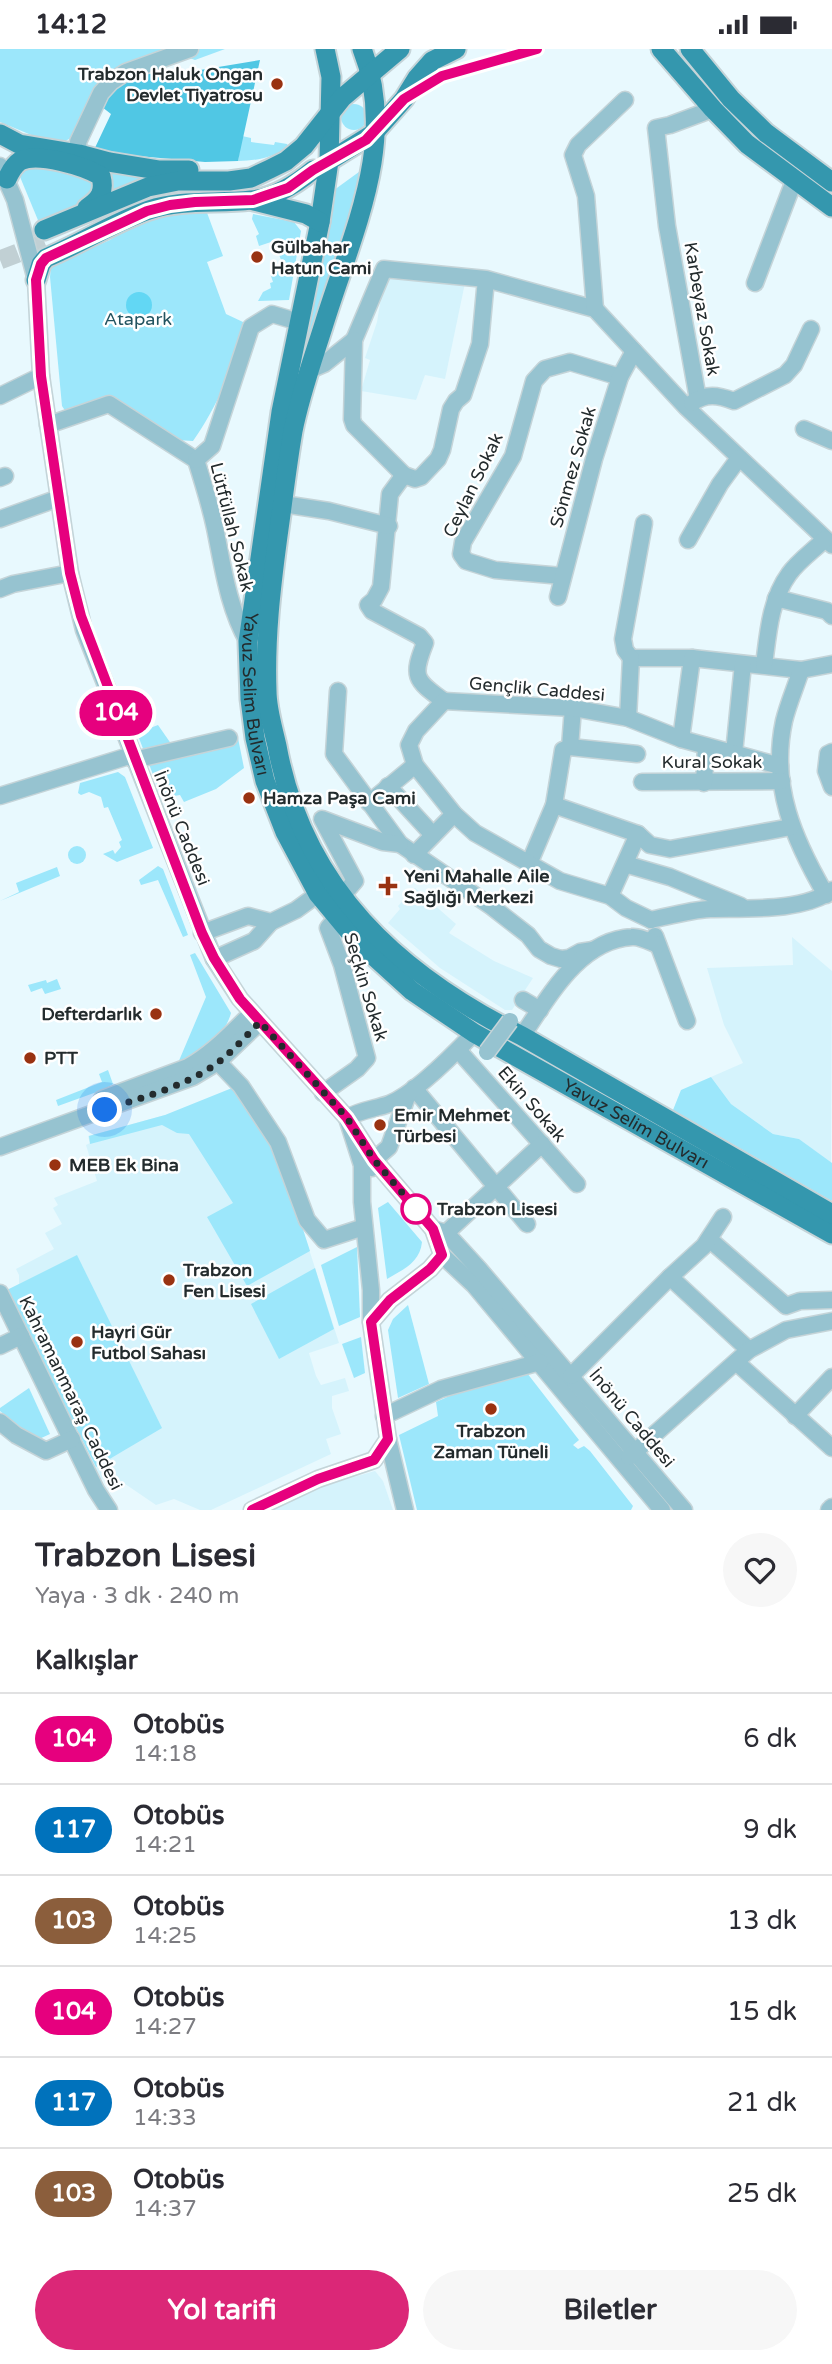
<!DOCTYPE html>
<html lang="tr">
<head>
<meta charset="utf-8">
<style>
  :root { --surface:#fff; --page:#f7f7f7; --text:#2b2b33; --muted:#7c7c81; --line:#e1e1e2; --accent:#db2777 }
  body { margin:0; font-family:"Varela Round",sans-serif; background:var(--page); color:var(--text); height:100vh; display:flex; flex-direction:column; font-size:26px; white-space:nowrap }
  * { box-sizing:border-box; margin:0 }
  p { font-size:23px; color:var(--muted) }
  .icon { flex:none; width:38px; height:38px; fill:none; stroke:currentColor; stroke-width:2; stroke-linecap:round; stroke-linejoin:round }
  .map { position:relative; height:1461px; overflow:hidden }
  .details { display:flex; flex-direction:column; background:var(--surface); flex:1 }
  .details>* { flex:none }
  .badge { padding:0 14px; border-radius:23px; font-size:24px; line-height:46px }
  .you { position:absolute; width:35px; height:35px; margin:-18px; border:5px solid #fff; border-radius:50%; background:#1a73e8; box-shadow:0 0 0 10px #1a73e833 }
  .map>.badge { position:absolute; translate:-50% -50%; box-shadow:0 0 0 4px #fff }
  h2 { padding:0 35px; font-size:26px; line-height:63px }
  .round { display:grid; place-items:center; flex:none; width:74px; height:74px; border-radius:37px; background:var(--page) }
  .head { display:flex; align-items:center; justify-content:space-between; height:119px; padding:0 35px }
  h1 { font-size:33px; font-weight:800; line-height:52px }
  .button { display:flex; gap:14px; margin-top:auto; padding:14px 35px }
  .button a { flex:1; height:80px; border-radius:42px; background:var(--accent); color:#fff; font-size:28px; font-weight:800; line-height:80px; text-align:center }
  .button a+a { background:var(--page); color:var(--text) }
  ul { padding:0; list-style:none }
  li { display:flex; align-items:center; gap:21px; height:91px; padding:0 35px; border-top:2px solid var(--line) }
  li div { flex:1 }
  li b { display:block; font-size:26px }
  li em { font-style:normal }
  li .badge { min-width:77px; font-weight:700; text-align:center }
  .status { display:flex; justify-content:space-between; align-items:center; height:49px; padding:0 35px; background:var(--surface); direction:ltr }
  .status svg { height:19px; fill:currentColor }
  .map>svg:first-child { display:block }
</style>
</head>
<body>
<div class="status"><b>14:12</b><svg viewBox="0 0 49 12"><path d="M0 12V9h3v3zM5 12V6h3v6zM10 12V3h3v9zM15 12V0h3v12zM26 1h20v11H26zM47 4h2v5h-2z"/></svg></div>
<div class="map">
<svg width="832" height="1461" viewBox="0 0 832 1461">
  <rect width="100%" height="100%" fill="#e8f9fe"/>
  <g fill="#d5f3fc">
    <polygon points="385,224 465,234 445,330 425,326 416,351 361,342 370,311 365,309 377,273"/>
    <polygon points="415,839 456,875 449,884 494,912 533,929 512,961 505,961 440,919 388,874 400,860 398,857"/>
    <polygon points="792,888 832,922 831,1114 799,1090 773,1085 731,1055 711,1028 743,1014 724,976 707,919 793,916"/>
    <polygon points="165,1066 276,1097 339,1294 309,1304 316,1327 321,1336 345,1329 349,1342 332,1347 332,1359 341,1385 326,1390 331,1405 211,1461 200,1461 174,1450 156,1456 112,1426 101,1430 7,1241 19,1235 19,1226 16,1220 54,1200 45,1184 62,1175 53,1159 58,1156 54,1149 97,1132 86,1096 90,1094 88,1087"/>
    <polygon points="375,1422 383,1432 393,1461 266,1461 323,1437"/>
  </g>
  <g fill="#9ce7fb">
    <polygon points="0,0 225,0 195,11 170,2 125,17 74,87 62,94 41,90 0,73"/>
    <circle cx="354" cy="68" r="13"/>
    <path d="M242,87L251,89V93L274,96L275,93L287,95L289,98C273,108 257,112 238,112Z"/>
    <polygon points="35,115 90,126 96,138 84,154 40,176 18,123"/>
    <polygon points="103,118 149,128 108,146"/>
    <polygon points="363,120 344,194 297,330 330,144"/>
    <path d="M206,161L223,207L207,213L226,265L243,273C241,308 214,363 193,392L177,391L108,349L66,363L62,357L50,228L51,217L110,191L135,174L158,166Z"/>
    <polygon points="253,165 294,173 301,182 289,251 258,252 263,243 271,239 270,234 273,233 270,224 284,219 274,192 259,197 256,187 259,185 252,170"/>
    <polygon points="158,676 174,699 169,706 238,689 244,719 216,740 184,753 180,746 162,749 137,684"/>
    <polygon points="118,723 125,728 153,799 117,813 103,805 113,801 115,805 121,798 119,793 122,791 108,758 104,759 101,748 89,743 81,746 78,744 80,734"/>
    <circle cx="77" cy="806" r="9"/>
    <polygon points="158,817 163,820 188,886 183,888 158,831 141,836 139,831"/>
    <polygon points="57,818 60,827 0,852 19,843 16,834"/>
    <path d="M195,904L231,964C225,988 199,1003 178,1014L206,948L190,906Z"/>
    <polygon points="57,930 61,940 45,945 42,939 31,943 28,936 46,931 47,934"/>
    <polygon points="108,1021 113,1035 105,1040 58,1057 56,1051 102,1033 99,1025"/>
    <polygon points="711,1028 731,1055 773,1085 799,1090 832,1114 832,1152 673,1061 681,1041"/>
    <polygon points="237,1037 276,1097 310,1202 247,1237 207,1168 233,1154 189,1085 177,1084 162,1076 90,1095 89,1087 165,1066"/>
    <path d="M388,1153L422,1193C420,1214 402,1221 387,1230L378,1159Z"/>
    <polygon points="357,1198 360,1268 339,1277 321,1216"/>
    <polygon points="77,1206 162,1379 96,1418 7,1241"/>
    <polygon points="315,1219 334,1280 279,1310 251,1255"/>
    <polygon points="408,1256 429,1335 398,1349 388,1281 393,1270"/>
    <polygon points="361,1288 365,1324 354,1329 342,1295"/>
    <polygon points="527,1324 579,1391 573,1396 578,1400 584,1397 590,1402 633,1457 631,1461 417,1461 399,1386 438,1367 436,1353 461,1342"/>
    <polygon points="29,1339 50,1385 37,1391 0,1362 0,1359"/>
  </g>
  <polygon fill="#50c7e4" points="260,11 238,112 205,113 93,103 111,65 102,58 113,42 134,29 167,20 182,24"/>
  <circle fill="#62d7f4" cx="139" cy="256" r="13"/>
  <g fill="none" stroke-linecap="round" stroke-linejoin="round">
    <polyline stroke="#c1d0d4" stroke-width="19" stroke-dasharray="19 10" stroke-linecap="butt" points="0,211 49,192"/>
    <g stroke="#c5d4d8" stroke-width="19">
      <g id="minor">
        <polyline points="79,105 78,93 101,44 111,33 126,23 190,0"/>
        <polyline points="0,117 15,151 36,231 41,327 70,524 84,581 214,910 240,950 347,1069 374,1111 433,1180 442,1206 474,1236 662,1461"/>
        <polyline points="486,230 480,295 463,346 456,352 451,360 442,401 438,410 421,428 415,430 404,426 354,376 352,370 354,291 384,220 486,230 595,260 686,358 832,496"/>
        <polyline points="755,234 794,132"/>
        <polyline points="595,260 586,147 573,106 578,96 625,51"/>
        <polyline points="310,321 324,315 354,291"/>
        <polyline points="0,347 41,327"/>
        <polyline points="698,350 667,177 656,79 670,76 713,60"/>
        <path d="M692,354C706,344 718,346 734,352L785,326L794,316L811,280"/>
        <path d="M48,376L109,355L196,411C203,433 210,456 215,479C223,518 228,558 248,593"/>
        <polyline points="804,380 832,392"/>
        <polyline points="196,411 212,397 251,278 272,265 299,273"/>
        <path d="M404,426L390,445L381,538L374,551L368,556L372,562L419,587L425,594C412,627 414,631 444,652"/>
        <polyline points="0,429 5,427"/>
        <polyline points="283,455 329,462 389,477"/>
        <polyline points="0,470 59,449"/>
        <polyline points="688,491 720,435 739,409"/>
        <polyline points="562,527 495,521 466,512 461,505 463,493 513,407 534,332 545,320 570,313 620,328"/>
        <polyline points="0,540 13,535 70,524"/>
        <polyline points="558,548 594,410 620,328 634,302"/>
        <polyline points="776,549 827,562 832,567"/>
        <polyline points="631,609 692,609 801,621 832,615"/>
        <polyline points="631,609 625,601 623,590 644,474"/>
        <path d="M764,616C768,585 770,551 789,525C798,512 814,501 825,490"/>
        <path d="M801,621C796,637 788,655 784,672C770,737 794,791 826,846"/>
        <polyline points="338,642 334,705 400,795 492,858 528,886 539,900 551,907 561,910 569,909 580,903 593,901"/>
        <polyline points="628,669 631,609"/>
        <polyline points="681,690 692,609"/>
        <polyline points="570,698 637,705"/>
        <polyline points="832,703 828,705 826,722 832,738"/>
        <polyline points="734,704 743,615"/>
        <polyline points="134,711 229,689"/>
        <polyline points="642,733 782,732"/>
        <polyline points="704,734 706,697"/>
        <polyline points="388,737 433,786"/>
        <polyline points="0,747 132,706"/>
        <polyline points="369,754 415,716"/>
        <polyline points="554,756 638,785 650,796 670,800 791,778"/>
        <polyline points="414,806 454,765"/>
        <polyline points="529,815 554,756 563,701 570,698 573,659"/>
        <polyline points="625,815 670,828 741,857"/>
        <polyline points="342,847 355,832 322,770 383,793 400,795"/>
        <polyline points="610,847 638,785"/>
        <polyline points="651,871 626,859 610,847 560,832 475,784 454,765 415,716 409,696 416,682 444,652 573,659 628,669 681,690 780,717"/>
        <path d="M651,871C670,867 690,861 710,860C744,859 804,863 832,841"/>
        <polyline points="202,884 248,867 271,873 296,861 318,845"/>
        <polyline points="655,887 687,972"/>
        <polyline points="214,910 254,892 271,873"/>
        <polyline points="523,951 540,961"/>
        <path d="M522,987C549,948 579,891 632,888C640,887 650,893 658,896"/>
        <polyline points="458,1001 577,1135"/>
        <polyline points="218,1013 241,1037 278,1093 307,1171 324,1191 364,1178"/>
        <polyline points="414,1039 527,1175"/>
        <polyline points="323,1044 357,1020 367,1009 342,916 328,879 337,868"/>
        <path d="M102,1050L188,1018C213,1004 231,984 252,964"/>
        <polyline points="0,1098 193,1028 218,1013 260,973"/>
        <polyline points="372,1119 374,1111 389,1098 408,1045"/>
        <polyline points="433,1180 446,1184 479,1220 684,1461"/>
        <polyline points="446,1184 542,1095"/>
        <polyline points="709,1190 786,1257 800,1252 832,1251"/>
        <polyline points="670,1228 749,1301"/>
        <polyline points="0,1244 96,1441 109,1461"/>
        <polyline points="371,1273 390,1251 430,1220 442,1206"/>
        <polyline points="0,1297 21,1287"/>
        <polyline points="736,1313 832,1399"/>
        <polyline points="571,1327 670,1228 704,1197 723,1168"/>
        <polyline points="384,1367 441,1340 540,1313"/>
        <polyline points="795,1367 832,1328"/>
        <polyline points="0,1373 16,1386 46,1402 72,1390"/>
        <polyline points="629,1408 749,1301 786,1281 832,1272"/>
        <polyline points="252,1461 318,1430 374,1411 388,1390"/>
        <path d="M405,1461L388,1390L371,1273V1241L362,1153V1116L347,1069C360,1061 375,1060 389,1055C416,1044 454,1005 474,984"/>
        <polyline points="829,1461 832,1458"/>
      </g>
    </g>
    <g stroke="#c5d4d8" stroke-width="23">
      <g id="major">
        <path id="s1" d="M325,0L331,28L329,112L320,173L281,363L248,593L250,650L255,689L265,732L285,783L318,845L357,892L412,942L474,984L832,1185"/>
        <path d="M362,0C399,92 351,187 324,275C313,310 300,346 293,382C287,417 283,452 278,487C271,539 265,590 267,642C267,660 273,679 277,697C303,839 398,925 522,987L832,1165"/>
        <polyline points="661,0 713,60 747,95 832,158"/>
        <polyline points="690,0 731,50 766,84 832,133"/>
        <polyline points="0,85 19,95 79,105 109,113 158,121 189,121"/>
        <polyline points="329,112 374,84 404,50 417,29 432,12 456,0"/>
        <path d="M7,130C10,123 14,116 20,112C38,103 84,117 101,127C105,143 100,150 87,159"/>
        <polyline points="254,152 306,165 320,173"/>
        <polyline points="44,181 148,138 178,132 229,132 251,129 270,120 286,112 304,97 342,49 400,0"/>
        <path d="M36,231L41,215L46,209C80,195 114,173 149,161C182,150 217,155 251,151C274,149 296,135 313,121"/>
      </g>
    </g>
    <use href="#minor" stroke="#96c3d0" stroke-width="16"/>
    <use href="#major" stroke="#3497ae" stroke-width="19"/>
    <g stroke="#c5d4d8" stroke-width="19" stroke-linecap="butt">
      <polyline id="minor-bridge" points="487,1003 510,972"/>
    </g>
    <use href="#minor-bridge" stroke="#96c3d0" stroke-width="16"/>
  </g>
  <g fill="none" stroke-linecap="round" stroke-linejoin="round">
    <g stroke="#fff" stroke-width="16">
      <polyline id="line" points="252,1461 318,1430 374,1411 388,1390 371,1273 390,1251 430,1220 442,1206 433,1180 374,1111 347,1069 240,950 214,909 202,884 81,567 70,524 41,327 36,231 41,215 46,209 147,162 170,156 195,153 253,151 288,139 313,121 366,91 404,50 442,27 537,0"/>
    </g>
    <use href="#line" stroke="#e6007e" stroke-width="10"/>
    <path stroke="#232b2d" stroke-width="7" stroke-dasharray="0 12.6" d="M105,1061C142,1048 184,1038 216,1015C232,1003 246,987 260,973L347,1069L374,1111L419,1163L416,1160"/>
  </g>
  <g fill="#993211" stroke="#fff" stroke-width="2.5">
    <circle cx="277" cy="35" r="7"/>
    <circle cx="257" cy="208" r="7"/>
    <circle cx="249" cy="749" r="7"/>
    <path d="M384.5 826.5h7v7h7v7h-7v7h-7v-7h-7v-7h7z"/>
    <circle cx="156" cy="965" r="7"/>
    <circle cx="30" cy="1009" r="7"/>
    <circle cx="380" cy="1076" r="7"/>
    <circle cx="55" cy="1116" r="7"/>
    <circle cx="169" cy="1231" r="7"/>
    <circle cx="77" cy="1293" r="7"/>
    <circle cx="491" cy="1360" r="7"/>
  </g>
  <circle fill="#fff" stroke="#e6007e" stroke-width="3.5" cx="416" cy="1160" r="14"/>
  <g text-anchor="middle" dominant-baseline="central" stroke-width="5" stroke-linejoin="round" paint-order="stroke">
    <g font-size="18" font-weight="bold" fill="#232b2d" stroke="#fff" text-anchor="start">
      <text x="263" y="25" text-anchor="end">Trabzon Haluk Ongan<tspan x="263" dy="21">Devlet Tiyatrosu</tspan></text>
      <text x="271" y="198">Gülbahar<tspan x="271" dy="21">Hatun Cami</tspan></text>
      <text x="263" y="749">Hamza Paşa Cami</text>
      <text x="404" y="827">Yeni Mahalle Aile<tspan x="404" dy="21">Sağlığı Merkezi</tspan></text>
      <text x="142" y="965" text-anchor="end">Defterdarlık</text>
      <text x="44" y="1009">PTT</text>
      <text x="394" y="1066">Emir Mehmet<tspan x="394" dy="21">Türbesi</tspan></text>
      <text x="69" y="1116">MEB Ek Bina</text>
      <text x="183" y="1221">Trabzon<tspan x="183" dy="21">Fen Lisesi</tspan></text>
      <text x="91" y="1283">Hayri Gür<tspan x="91" dy="21">Futbol Sahası</tspan></text>
      <text x="491" y="1382" text-anchor="middle">Trabzon<tspan x="491" dy="21">Zaman Tüneli</tspan></text>
    </g>
    <g font-size="18" fill="#232b2d" stroke="#fff">
      <text transform="translate(702 260) rotate(80)">Karbeyaz Sokak</text>
      <text transform="translate(573 418) rotate(-74)">Sönmez Sokak</text>
      <text transform="translate(473 436) rotate(-64)">Ceylan Sokak</text>
      <text transform="translate(232 478) rotate(76)">Lütfüllah Sokak</text>
      <text transform="translate(537 640) rotate(5)">Gençlik Caddesi</text>
      <text stroke="none"><textPath href="#s1" startOffset="653">Yavuz Selim Bulvarı</textPath></text>
      <text x="712" y="713">Kural Sokak</text>
      <text transform="translate(182 779) rotate(68)">İnönü Caddesi</text>
      <text transform="translate(366 938) rotate(73)">Seçkin Sokak</text>
      <text transform="translate(532 1055) rotate(49)">Ekin Sokak</text>
      <text stroke="none"><textPath href="#s1" startOffset="1262">Yavuz Selim Bulvarı</textPath></text>
      <text transform="translate(71 1344) rotate(64)">Kahramanmaraş Caddesi</text>
      <text transform="translate(632 1369) rotate(50)">İnönü Caddesi</text>
    </g>
    <g font-size="18" fill="#225461" stroke="#fff">
      <text x="138" y="270">Atapark</text>
    </g>
    <g font-size="18" font-weight="bold" fill="#232b2d" stroke="#fff" text-anchor="start">
      <text x="437" y="1160">Trabzon Lisesi</text>
    </g>
  </g>
</svg>
<div class="you" style="left:105px;top:1061px"></div>
<b class="badge" style="left:116px;top:664px;background:#e6007e;color:#fff">104</b>
</div>
<section class="details">
<div class="head"><div><h1>Trabzon Lisesi</h1><p>Yaya · 3 dk · 240 m</p></div><a class="round"><svg class="icon" aria-label="heart" viewBox="0 0 24 24"><path d="M12 20l-8-8c-3-5 5-10 8-4 3-6 11-1 8 4z"/></svg></a></div>
<h2>Kalkışlar</h2>
<ul>
<li><span class="badge" style="background:#e6007e;color:#fff">104</span><div><b>Otobüs</b><p>14:18</p></div><em>6 dk</em></li>
<li><span class="badge" style="background:#0072bc;color:#fff">117</span><div><b>Otobüs</b><p>14:21</p></div><em>9 dk</em></li>
<li><span class="badge" style="background:#8b5e3c;color:#fff">103</span><div><b>Otobüs</b><p>14:25</p></div><em>13 dk</em></li>
<li><span class="badge" style="background:#e6007e;color:#fff">104</span><div><b>Otobüs</b><p>14:27</p></div><em>15 dk</em></li>
<li><span class="badge" style="background:#0072bc;color:#fff">117</span><div><b>Otobüs</b><p>14:33</p></div><em>21 dk</em></li>
<li><span class="badge" style="background:#8b5e3c;color:#fff">103</span><div><b>Otobüs</b><p>14:37</p></div><em>25 dk</em></li>
</ul>
<div class="button"><a>Yol tarifi</a><a>Biletler</a></div>
</section>
</body>
</html>
